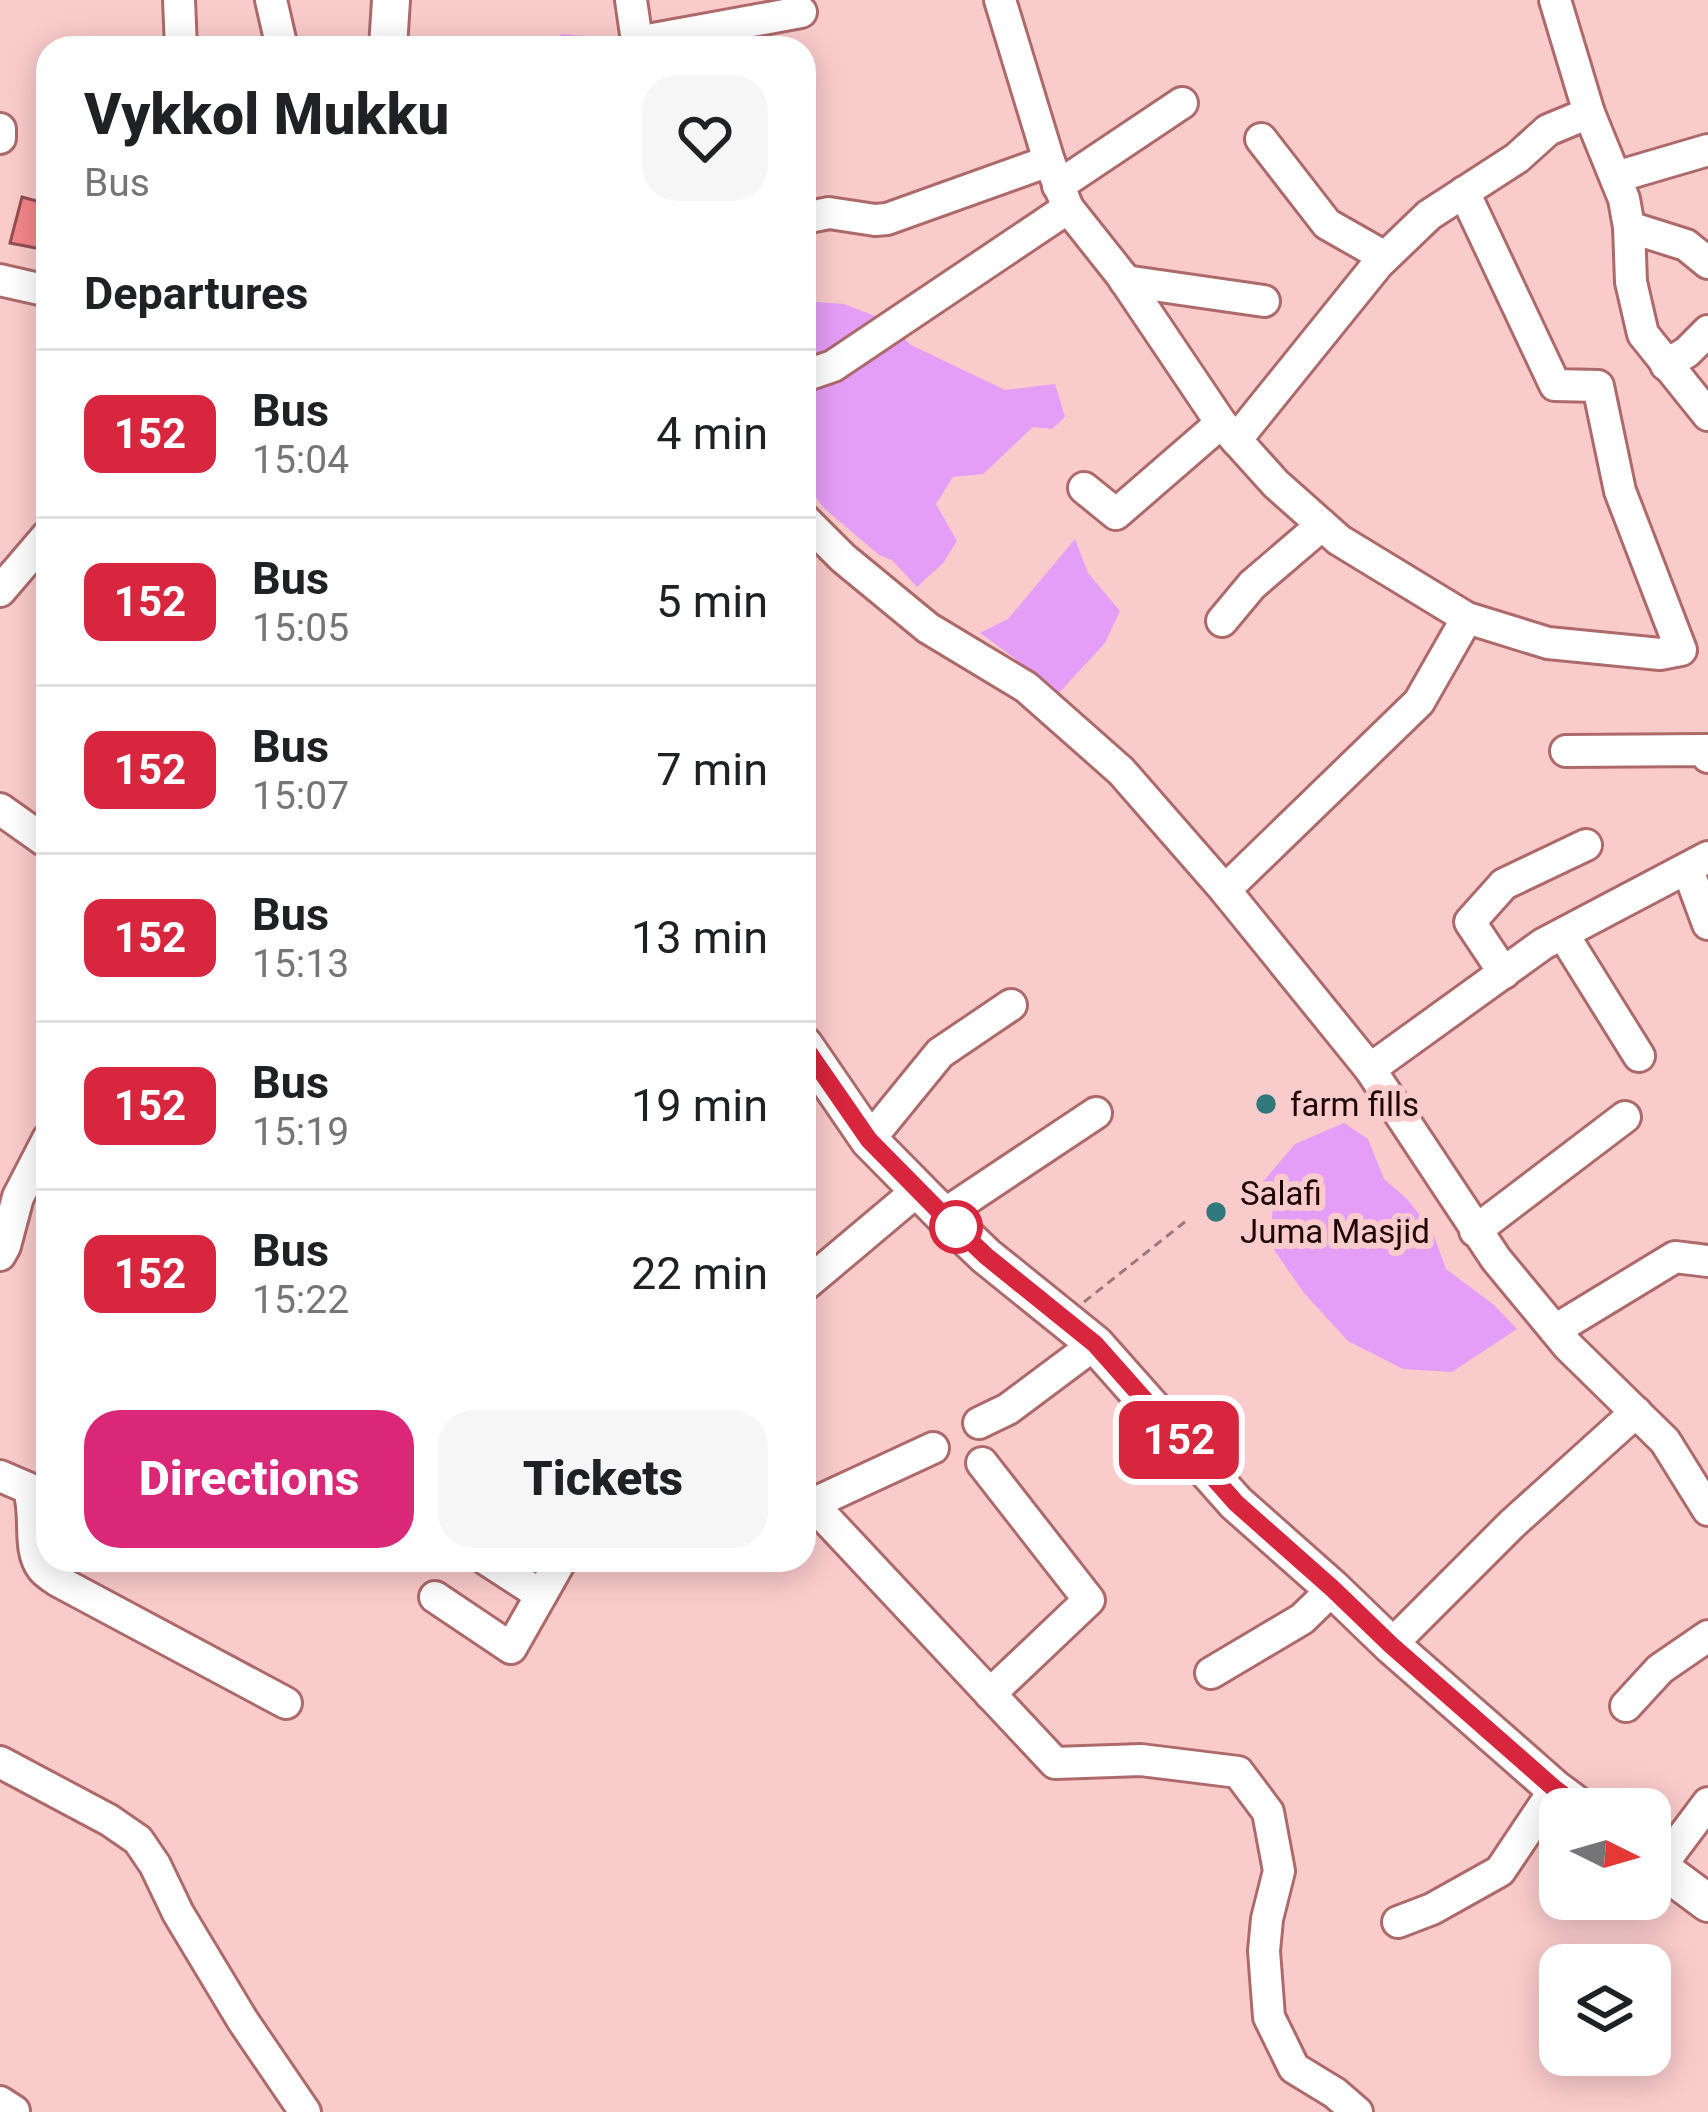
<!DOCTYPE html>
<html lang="en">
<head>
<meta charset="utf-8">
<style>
  :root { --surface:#fff; --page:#f6f6f6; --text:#202124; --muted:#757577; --line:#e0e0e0; --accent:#db2777 }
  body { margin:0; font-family:Roboto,sans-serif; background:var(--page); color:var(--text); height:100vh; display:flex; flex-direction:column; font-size:45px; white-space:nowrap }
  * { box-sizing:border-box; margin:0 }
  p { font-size:39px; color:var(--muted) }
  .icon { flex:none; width:66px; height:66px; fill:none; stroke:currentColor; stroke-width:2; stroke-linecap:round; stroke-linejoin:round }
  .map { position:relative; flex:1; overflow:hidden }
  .side { position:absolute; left:36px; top:36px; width:780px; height:1536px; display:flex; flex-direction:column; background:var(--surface); border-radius:36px; box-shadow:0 6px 30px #0003 }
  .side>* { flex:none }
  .badge { padding:0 24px; border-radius:18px; font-size:42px; line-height:78px }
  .needle { width:78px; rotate:95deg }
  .fabs { position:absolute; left:1539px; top:1788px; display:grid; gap:24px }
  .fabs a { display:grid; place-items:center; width:132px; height:132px; border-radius:24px; background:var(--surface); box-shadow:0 6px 30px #0003; font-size:60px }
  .map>.badge { position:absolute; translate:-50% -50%; box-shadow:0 0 0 6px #fff }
  h2 { padding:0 48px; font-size:45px; line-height:108px }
  .round { display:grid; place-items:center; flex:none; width:126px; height:126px; border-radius:36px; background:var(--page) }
  .headline { display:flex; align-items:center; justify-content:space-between; height:204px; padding:0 48px }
  h1 { font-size:57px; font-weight:800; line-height:90px }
  .cta { display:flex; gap:24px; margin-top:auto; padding:24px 48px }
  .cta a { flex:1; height:138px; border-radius:36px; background:var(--accent); color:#fff; font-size:48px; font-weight:800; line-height:138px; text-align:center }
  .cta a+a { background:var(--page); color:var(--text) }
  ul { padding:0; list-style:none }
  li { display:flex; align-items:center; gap:36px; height:168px; padding:0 48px; border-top:3px solid var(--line) }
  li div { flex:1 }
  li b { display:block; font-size:45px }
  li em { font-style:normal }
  li .badge { min-width:132px; font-weight:700; text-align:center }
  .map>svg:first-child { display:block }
</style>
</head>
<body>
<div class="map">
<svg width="1708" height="2112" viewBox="0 0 1708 2112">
  <rect width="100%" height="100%" fill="#facbcb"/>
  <g fill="#e49ef7">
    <polygon points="562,34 608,38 611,48 547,48"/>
    <polygon points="804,301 844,304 885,320 911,345 1005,390 1055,384 1065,417 1052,429 1033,427 983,474 953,477 936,504 957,541 943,563 917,587 892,560 879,555 824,508 804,482"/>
    <polygon points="1075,539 1088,573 1120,611 1105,643 1057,695 1013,657 980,633 1008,619"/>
    <polygon points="1344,1123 1368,1139 1384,1179 1406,1198 1432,1230 1446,1269 1494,1305 1517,1329 1452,1372 1403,1369 1348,1341 1304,1293 1270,1244 1273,1205 1260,1185 1295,1144"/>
  </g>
  <polygon fill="#f5868a" stroke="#914f51" stroke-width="3" points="22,197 48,204 41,249 10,243"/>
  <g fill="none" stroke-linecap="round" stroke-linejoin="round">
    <g stroke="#ae696a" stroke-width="36">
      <g id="minor">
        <polyline points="179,0 181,48"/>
        <polyline points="271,0 282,48"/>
        <polyline points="631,0 638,48"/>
        <polyline points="1000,0 1049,161 1068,208 1122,276 1221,423 1276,484 1339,540 1467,618 1548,643 1660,654 1681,650 1620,491 1598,386 1555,385 1464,192"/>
        <polyline points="1555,0 1589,113 1624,199 1629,227 1631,282 1643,334 1708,415"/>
        <polyline points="637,42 801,12"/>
        <polyline points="0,129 0,138"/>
        <polyline points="1261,139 1327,224 1385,257"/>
        <polyline points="1616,177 1708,150"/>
        <polyline points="1058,186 1182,103"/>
        <polyline points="804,218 829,213 875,220 887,219 1049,161"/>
        <polyline points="1629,227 1686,245 1708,263"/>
        <polyline points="0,280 48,291"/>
        <polyline points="1125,281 1264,301"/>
        <polyline points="1666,365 1687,352 1708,331"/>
        <polyline points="804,376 833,366 1068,208"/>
        <polyline points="1236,440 1378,264 1429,215 1517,158 1548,130 1589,113"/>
        <polyline points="1084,488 1116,514 1221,423"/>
        <polyline points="804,519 843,558 928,628 1026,687 1121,771 1225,890 1370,1069 1496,1259 1568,1346 1665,1441 1708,1510"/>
        <polyline points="0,591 48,535"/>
        <polyline points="1222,621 1252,585 1322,525"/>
        <polyline points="1566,751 1706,750 1708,757"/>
        <polyline points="0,809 48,843"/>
        <polyline points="1688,870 1708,924"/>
        <polyline points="1225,890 1419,702 1467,618"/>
        <polyline points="1563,934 1639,1056"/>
        <polyline points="1504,973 1470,922 1504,884 1586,845"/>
        <polyline points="1370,1069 1543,944 1708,857"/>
        <polyline points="869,1140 940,1053 1011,1005"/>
        <polyline points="943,1215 1096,1113"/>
        <polyline points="1475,1231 1625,1117"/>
        <polyline points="0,1255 5,1246 18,1197 48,1139"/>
        <polyline points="804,1286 918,1190"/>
        <polyline points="1555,1330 1675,1257 1708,1261"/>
        <polyline points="979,1423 1008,1409 1095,1344"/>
        <polyline points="982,1463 1089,1600 990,1694"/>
        <path d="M0,1476L28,1488C38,1512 27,1549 42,1568C46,1574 53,1577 58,1581L286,1703"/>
        <polyline points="804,1495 1055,1763 1141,1760 1238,1772 1268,1812 1279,1871 1267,1919 1264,1951 1269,2017 1294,2068 1335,2093 1357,2112"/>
        <polyline points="812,1504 933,1448"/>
        <polyline points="487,1560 541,1595"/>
        <polyline points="435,1597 511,1648 561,1560"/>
        <polyline points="1391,1645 1512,1524 1636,1412"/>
        <polyline points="1211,1673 1302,1619 1333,1589"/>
        <polyline points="1626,1706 1660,1669 1708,1636"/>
        <polyline points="0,1762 109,1820 138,1840 155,1865 178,1913 243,2021 305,2112"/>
        <polyline points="1660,1867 1708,1803"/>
        <polyline points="1398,1922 1432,1909 1500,1871 1555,1789"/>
        <polyline points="0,2102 14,2111"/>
      </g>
    </g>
    <g stroke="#ae696a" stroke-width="42">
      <g id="major">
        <polyline points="388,48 391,0"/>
        <polyline points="804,1045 869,1140 943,1215 986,1256 1095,1344 1236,1503 1333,1589 1391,1645 1555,1789 1582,1809"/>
        <polyline points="1650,1860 1708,1903"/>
      </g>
    </g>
    <polyline stroke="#9e7879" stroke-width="3" stroke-dasharray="9 6" stroke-linecap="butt" points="1084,1302 1186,1221"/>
    <use href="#minor" stroke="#fff" stroke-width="30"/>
    <use href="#major" stroke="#fff" stroke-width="36"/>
  </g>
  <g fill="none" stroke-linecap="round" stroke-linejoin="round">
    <g stroke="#fff" stroke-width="27">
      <polyline id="line" points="804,1046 869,1140 943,1215 986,1256 1095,1344 1236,1503 1333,1589 1391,1645 1555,1789 1582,1809"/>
    </g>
    <use href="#line" stroke="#d7263d" stroke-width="18"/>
  </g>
  <g fill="#2f797c" stroke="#facbcb" stroke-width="4.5">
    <circle cx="1266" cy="1104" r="12"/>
    <circle cx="1216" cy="1212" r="12"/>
  </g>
  <circle fill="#fff" stroke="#d7263d" stroke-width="6" cx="956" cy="1227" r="24"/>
  <g text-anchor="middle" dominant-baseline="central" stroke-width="12" stroke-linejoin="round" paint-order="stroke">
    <g font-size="33" fill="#1f0708" stroke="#facbcb" text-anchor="start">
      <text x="1290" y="1104">farm fills</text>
      <text x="1240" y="1193">Salafi<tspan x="1240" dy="38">Juma Masjid</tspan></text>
    </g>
  </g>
</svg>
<div class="fabs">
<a><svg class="needle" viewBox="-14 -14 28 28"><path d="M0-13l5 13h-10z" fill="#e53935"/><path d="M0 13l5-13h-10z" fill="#757577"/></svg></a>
<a><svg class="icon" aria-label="layers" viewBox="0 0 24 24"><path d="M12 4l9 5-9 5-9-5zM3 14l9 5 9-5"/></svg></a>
</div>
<b class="badge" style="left:1179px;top:1440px;background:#d7263d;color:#fff">152</b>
<section class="side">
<div class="headline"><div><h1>Vykkol Mukku</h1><p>Bus</p></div><a class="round"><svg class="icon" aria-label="heart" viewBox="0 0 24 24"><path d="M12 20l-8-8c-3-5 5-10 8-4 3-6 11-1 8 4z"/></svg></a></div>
<h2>Departures</h2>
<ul>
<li><span class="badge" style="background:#d7263d;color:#fff">152</span><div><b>Bus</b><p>15:04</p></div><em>4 min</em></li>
<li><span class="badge" style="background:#d7263d;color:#fff">152</span><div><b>Bus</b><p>15:05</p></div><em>5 min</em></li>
<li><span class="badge" style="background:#d7263d;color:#fff">152</span><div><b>Bus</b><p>15:07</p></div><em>7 min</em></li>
<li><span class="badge" style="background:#d7263d;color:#fff">152</span><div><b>Bus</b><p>15:13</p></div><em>13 min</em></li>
<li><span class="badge" style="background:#d7263d;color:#fff">152</span><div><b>Bus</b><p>15:19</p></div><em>19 min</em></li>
<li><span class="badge" style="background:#d7263d;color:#fff">152</span><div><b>Bus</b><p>15:22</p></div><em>22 min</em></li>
</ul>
<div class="cta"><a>Directions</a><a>Tickets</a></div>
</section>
</div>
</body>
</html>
